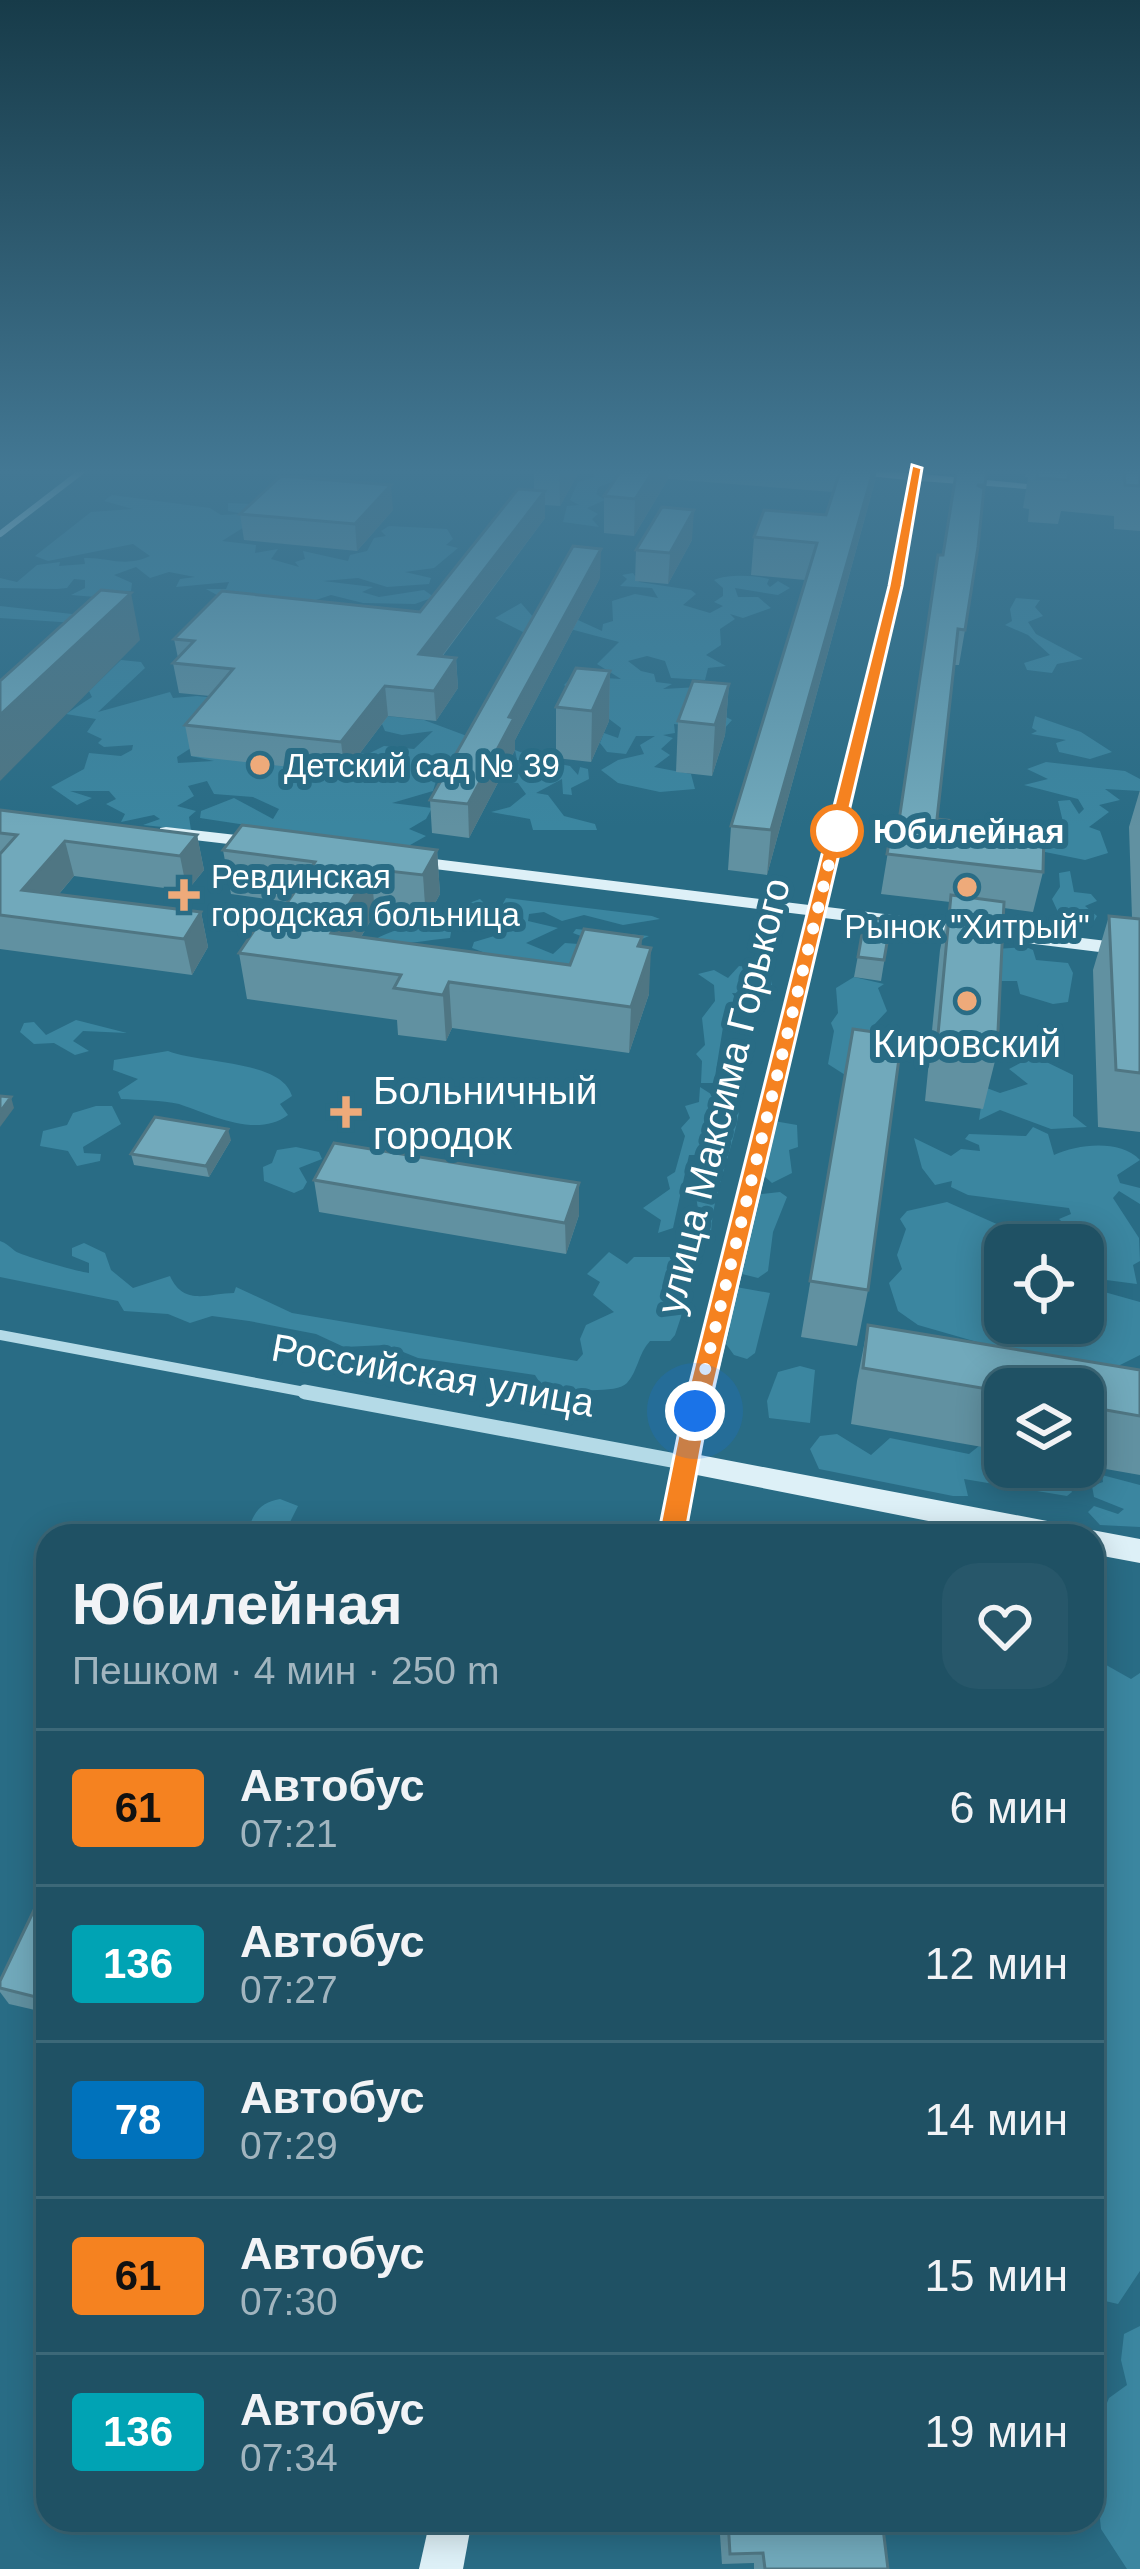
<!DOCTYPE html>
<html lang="ru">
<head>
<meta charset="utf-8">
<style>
  :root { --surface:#1f5164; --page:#27576a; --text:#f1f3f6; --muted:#a1b5bf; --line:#3c6878 }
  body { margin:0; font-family:Helvetica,sans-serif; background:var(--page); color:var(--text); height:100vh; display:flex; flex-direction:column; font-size:45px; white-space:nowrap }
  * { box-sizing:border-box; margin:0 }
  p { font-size:39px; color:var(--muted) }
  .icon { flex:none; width:66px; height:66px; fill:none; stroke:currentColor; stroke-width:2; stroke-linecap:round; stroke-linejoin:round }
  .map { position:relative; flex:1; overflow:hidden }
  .panel { position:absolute; left:36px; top:1524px; width:1068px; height:1008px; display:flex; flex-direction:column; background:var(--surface); border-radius:36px; box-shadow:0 6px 30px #0003,0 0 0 3px var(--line) }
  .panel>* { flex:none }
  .badge { padding:0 24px; border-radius:9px; font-size:42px; line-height:78px }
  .tools { position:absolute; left:984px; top:1224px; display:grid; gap:24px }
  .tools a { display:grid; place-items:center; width:120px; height:120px; border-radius:24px; background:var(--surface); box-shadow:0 6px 30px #0003,0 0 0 3px var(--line); font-size:60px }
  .you { position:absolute; width:60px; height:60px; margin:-30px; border:9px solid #fff; border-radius:50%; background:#1a73e8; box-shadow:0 0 0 18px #1a73e833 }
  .map>.badge { position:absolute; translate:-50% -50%; box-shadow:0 0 0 6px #fff }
  .round { display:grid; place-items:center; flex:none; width:126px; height:126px; border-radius:36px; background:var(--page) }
  .head { display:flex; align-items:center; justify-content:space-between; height:204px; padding:0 36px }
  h1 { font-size:57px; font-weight:700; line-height:90px }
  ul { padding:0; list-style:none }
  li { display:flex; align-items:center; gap:36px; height:156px; padding:0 36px; border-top:3px solid var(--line) }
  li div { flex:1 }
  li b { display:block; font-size:45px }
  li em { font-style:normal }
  li .badge { min-width:132px; font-weight:700; text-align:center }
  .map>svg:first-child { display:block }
</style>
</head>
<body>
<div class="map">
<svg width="1140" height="2569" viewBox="0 0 1140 2569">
  <rect width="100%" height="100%" fill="#296c85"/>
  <g fill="#3b86a0" fill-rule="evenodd">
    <polygon points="592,468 624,468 622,478 599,487 596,494 605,500 587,508 598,514 592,519 599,527 563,522 567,506 579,505 570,500 578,482 594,477"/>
    <path d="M112,495L210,508L221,515L244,514L228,511V503L253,504L249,524L222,541L256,545L255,553L278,549L271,559L299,567L295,562L305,559L303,551L348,561L350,555L367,551L374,538L386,536L381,531L389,526L447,529L453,539L446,545L458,548L434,568L405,572L431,578L429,584L387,587L358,578L323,581L373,587L362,592L379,597L424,590L434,597L415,604L363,603L331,595L310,602L217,595L206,589H226L229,582L176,587L180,579L195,577L169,572L150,578L136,567L114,575L132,583L131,591L108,592L136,627L0,618V606L90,616L96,597L71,595L85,588V580L74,579L67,588L57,589L0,588V578L17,582L37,565L60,562L59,566L85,564L84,558C108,557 124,568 150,556L133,544L48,561L35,556L91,512L133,509L104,501Z"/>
    <path d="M633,573L639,582L691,590L696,594L683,605L710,613L723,606L714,602L723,596V588L714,580C727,574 755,575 769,579L767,584L770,587L778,581L790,588L778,595L735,588L738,597H758L771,608L743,618L730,614L735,619L720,629L721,645L706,655L726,666L708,668L705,680L671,678L665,661L647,656L628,661L641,671L654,674L656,682L672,684L663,689L699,687L718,713L732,720L724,729L674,724L675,733L663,735L673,738L661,749L670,755L654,767L691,774L695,789L660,792L618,783L601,770L618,760L644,754L640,745L655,736H636L626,754L607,752L600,743L604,733L618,738L621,728L564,685L573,676L621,679L597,664L619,642L570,629L527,634L495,618L521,603L534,618L578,620L602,631L603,624L613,621L612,601L635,594L658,598L652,588L620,586L627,579L622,575Z"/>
    <polygon points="1016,598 1040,600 1035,607 1043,616 1028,622 1036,634 1083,659 1057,664 1052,673 1027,670 1024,663 1050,655 1028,635 1005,625 1012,621 1010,609"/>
    <path d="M121,660L141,662L145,668L98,712L170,692L173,698L197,696L424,720L467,736L450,770L439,771L433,791L392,803L432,808L426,819L409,829L426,836L403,849L200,818L201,811L234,798L273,819L279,809L253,797L214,794L207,781L188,786L194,796L177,806L196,811L189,817L191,830L143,825L160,819L154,815L121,822L125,814L106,804L116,799L109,791H70L92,798L77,805L51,787L84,769L89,753L121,756L132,750L133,745L104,747L98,743L102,739L87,732L96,719L66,714L92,697L89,691ZM196,711L382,724L385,731L402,735L433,731L414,749L384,746L368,754L207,736L191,756L214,761L178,763L177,757L191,748Z"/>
    <polygon points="1035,716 1081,732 1112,752 1090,759 1059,752 1056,743 1066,740 1031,734 1037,731 1032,728"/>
    <polygon points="515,750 528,755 545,750 550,762 570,766 578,775 580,767 588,769 589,779 571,788 572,795 563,794 562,779 536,793 548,795 564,816 595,824 597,830 533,830 530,819 491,812 510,807 526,794 518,783 499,781 505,769 523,776 542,768 540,763 517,760"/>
    <polygon points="1046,762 1125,771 1140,779 1140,791 1105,789 1120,800 1099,805 1109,812 1089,827 1100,831 1108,853 1085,860 1040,851 1037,845 1057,841 1055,833 1063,822 1058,801 1070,800 1079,814 1084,809 1078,799 1024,785 1048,779 1027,769"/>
    <polygon points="1070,871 1074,892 1091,894 1097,901 1085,906 1097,916 1091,926 1063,923 1052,899 1060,887 1059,873"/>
    <path d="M506,898L652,916L660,919L623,925L584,915L562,921L544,912L529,914L528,921L558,928L526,943L553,954L565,943L592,945L594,941L573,933L576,929L649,936L580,966L517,965L472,948L474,942L508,932L500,921L452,927L450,938C420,941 398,946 368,944C399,922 438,924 473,913L474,905L456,908L480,899L491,910L500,909Z"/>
    <polygon points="1026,947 1033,950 1036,960 1068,963 1073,973 1068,1002 1053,1004 1020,994 1017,981 1002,981 991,973 996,949"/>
    <polygon points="739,966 769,970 773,990 764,995 732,993 737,1000 730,1010 737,1016 723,1027 714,1083 701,1083 702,1061 696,1054 705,1045 702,1018 715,1001 714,985 698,974 714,970 728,978"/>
    <polygon points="854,977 884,984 878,988 887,1011 872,1027 879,1034 853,1080 828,1064 834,1031 831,1023 838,1013 836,988"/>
    <polygon points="76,1020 127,1033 83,1031 73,1041 89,1051 75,1055 54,1043 34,1044 20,1032 24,1023 34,1022 46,1035"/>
    <path d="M168,1051C201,1064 282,1060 292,1096L280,1104L288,1115C256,1139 210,1114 179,1104C162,1100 139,1100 121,1099L118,1092L138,1079L113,1070L114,1060Z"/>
    <polygon points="1034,1056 1073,1075 1073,1116 1087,1127 1051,1129 1000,1110 979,1120 984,1087 1000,1093 1028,1084 1009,1069"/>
    <path d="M700,1087L739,1112C731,1157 711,1196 711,1239L691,1246L678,1241L699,1215L694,1184L706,1177L703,1155H689L673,1228L658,1233L661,1220L643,1208L670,1189L667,1177L675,1172L685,1136L681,1128L690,1118L685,1106L699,1102Z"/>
    <polygon points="96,1106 112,1106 121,1124 83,1147 84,1153 101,1154 100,1161 77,1166 68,1151 40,1146 43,1131 67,1125 73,1113"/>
    <polygon points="774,1121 797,1125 798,1147 789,1150 792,1173 772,1183 761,1173"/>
    <path d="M1033,1127L1048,1134L1054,1155C1078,1144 1120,1139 1140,1160L1117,1175L1120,1183L1140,1188V1204L1119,1191L1113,1198L1139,1238L1140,1261L1133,1265L1137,1284L1083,1277V1245L1045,1244L1044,1236L1073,1232L1059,1219L1071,1214L1069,1208L968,1195L951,1187L952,1181L935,1185L922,1168L914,1138L951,1156L961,1149L980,1151L979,1145L965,1139L969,1134L1026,1136Z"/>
    <polygon points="296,1147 319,1152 322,1159 299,1168 307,1182 303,1189 294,1193 264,1181 263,1167 272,1163 277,1150"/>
    <polygon points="780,1192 787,1197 773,1232 768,1271 758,1278 738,1273 754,1195"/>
    <polygon points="947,1202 1008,1229 1021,1244 1005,1245 1005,1323 1083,1323 1083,1286 1140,1302 1140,1355 1116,1367 1022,1355 918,1325 898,1311 889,1283 902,1269 897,1255 906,1229 900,1219 907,1211"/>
    <path d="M0,1241C6,1243 10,1247 15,1251C22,1256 76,1271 89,1273V1263L72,1256V1248L84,1243L105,1253L111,1270L133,1288L170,1276C184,1307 209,1293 234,1293L236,1287L292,1313L577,1361L583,1354L580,1339L586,1325L614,1312L593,1295L600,1282L587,1274L609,1252L627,1264L634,1257H673L692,1250L698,1266L675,1335L670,1341H650C638,1354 638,1371 627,1383C616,1395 559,1389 542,1386L535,1375L418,1358L386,1345L344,1347L316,1334L249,1321L212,1316L190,1323L168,1314L124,1311L118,1301L0,1277Z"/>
    <polygon points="736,1287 770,1293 755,1353 747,1359 734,1355 726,1344 730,1328 725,1321"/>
    <polygon points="800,1366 815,1370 810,1423 769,1418 767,1401 778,1372"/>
    <polygon points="837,1434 871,1455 890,1438 969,1454 979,1446 1005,1451 1005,1467 1038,1467 1062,1475 1072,1492 1067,1496 964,1479 968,1496 953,1496 819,1469 810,1449 820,1436"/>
    <polygon points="1102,1475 1140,1485 1140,1527 1100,1525 1088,1512 1094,1506 1118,1514 1124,1509 1094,1497 1092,1486 1103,1482"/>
    <path d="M280,1499L298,1506L289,1524L293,1532L259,1536L250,1525C256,1508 264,1502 280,1499Z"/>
    <polygon points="1092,1657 1131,1679 1140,1673 1140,2271 1118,2304 1092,2298"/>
    <polygon points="1140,2326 1140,2569 1127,2569 1101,2529 1092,2439 1109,2398 1127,2385 1121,2360 1124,2334"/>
  </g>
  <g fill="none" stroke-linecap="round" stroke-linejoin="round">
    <polyline stroke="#b4dae7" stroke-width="6" points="0,534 86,468"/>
    <polyline stroke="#b4dae7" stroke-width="10" points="0,1335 321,1395"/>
    <polyline stroke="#b4dae7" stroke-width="15" points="305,1392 687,1463"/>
    <g fill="#ddf0f7" fill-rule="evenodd">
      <polygon points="789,468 909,473 910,468 922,468 921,474 1060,487 1054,491 920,481 903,586 827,907 1140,945 1140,957 824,918 700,1455 1063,1524 1073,1528 1077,1536 1004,1536 697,1475 686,1536 658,1536 682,1411 807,915 410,866 401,861 410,856 809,905 889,586 908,480"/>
      <polygon points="166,827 262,838 271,843 262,848 160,836 160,828"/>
      <polygon points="1092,1530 1140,1539 1140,1563 1092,1554 1092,1536 1081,1536"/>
      <polygon points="430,2520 472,2520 463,2569 419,2569"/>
    </g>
  </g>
  <g fill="#6191a1">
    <polygon points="534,468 581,468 560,506 545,505 545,518 442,657 456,658 458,688 436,721 388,716 345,773 191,756 185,725 210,696 179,693 173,663 178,658 174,639 420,612 534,490"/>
    <polygon points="623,468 877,468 875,481 767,875 728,870 731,826 805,580 751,575 754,537 826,515 833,492 668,479 634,536 604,533 604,496"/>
    <polygon points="987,468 978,547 965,630 959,665 954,665 937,819 1043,872 1033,912 1004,908 997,1053 983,1109 925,1101 940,950 950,902 881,894 893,821 898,821 943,555"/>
    <polygon points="1026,468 1140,468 1140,531 1114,529 1114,516 1061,511 1058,524 1028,522 1029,509 1023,508 1028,477 1025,477"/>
    <polygon points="393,510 357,551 244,540 240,514"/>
    <polygon points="692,540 668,584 635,581 636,550"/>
    <polygon points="600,578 515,740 515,750 469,838 432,833 430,800"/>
    <polygon points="610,671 609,721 591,762 556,758 556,707"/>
    <polygon points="729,684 725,735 712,776 676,772 678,721"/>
    <polygon points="1140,790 1140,1132 1098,1127 1093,970 1109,916 1132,918 1129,827"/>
    <polygon points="0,810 197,835 204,870 187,891 74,876 59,894 201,912 208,947 192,975 0,949"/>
    <polygon points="223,850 437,850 440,894 426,920 375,913 361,937 570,965 641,947 649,994 629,1053 452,1028 446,1041 398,1035 397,1020 247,999 239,953 280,913 288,902 231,894"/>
    <polygon points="865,917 891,920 881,981 854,977"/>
    <polygon points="853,1029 868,1290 857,1346 801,1337"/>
    <polygon points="231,1140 209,1177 134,1165 131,1154"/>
    <polygon points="314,1180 579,1183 579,1215 566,1254 319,1212"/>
    <polygon points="868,1325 1140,1370 1140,1475 1083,1465 1083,1389 1005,1389 1005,1451 851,1424 857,1381"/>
    <polygon points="48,1881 48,2013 9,2004 0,1992 0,1981"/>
    <polygon points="719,2520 882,2520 888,2569 754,2569 754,2563 722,2564"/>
  </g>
  <g fill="#4f7683">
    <polygon points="561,468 581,468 560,506 559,470"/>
    <polygon points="655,468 669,468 668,479 634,536 635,499"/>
    <polygon points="874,468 877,468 875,481 767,875 771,830"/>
    <polygon points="391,485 393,510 357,551 355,524"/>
    <polygon points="545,491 545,518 421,684 419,654"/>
    <polygon points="694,510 692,540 668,584 670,553"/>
    <polygon points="601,549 600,578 515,740 515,750 469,838 468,804 509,717"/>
    <polygon points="131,593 140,640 0,781 0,715"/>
    <polygon points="456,658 458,688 436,721 434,691"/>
    <polygon points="610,671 609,721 591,762 592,711"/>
    <polygon points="729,684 725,735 712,776 715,725"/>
    <polygon points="385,686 388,716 345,773 341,742"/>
    <polygon points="197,835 204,870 187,891 180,856"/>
    <polygon points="65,841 74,876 37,920 22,890"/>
    <polygon points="437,850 440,894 426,920 423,875"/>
    <polygon points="371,869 375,913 343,967 331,933"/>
    <polygon points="201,912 208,947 192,975 184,939"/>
    <polygon points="642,937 640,981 651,948 649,994 629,1053 631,1007 638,946"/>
    <polygon points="449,982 452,1028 446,1041 443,995"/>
    <polygon points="11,1097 14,1108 0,1127 0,1112"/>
    <polygon points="228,1129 231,1140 209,1177 206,1166"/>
    <polygon points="579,1183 579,1215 566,1254 565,1223"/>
  </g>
  <g fill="#71a9bb" stroke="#4f7683" stroke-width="3">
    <polygon points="533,468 561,468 559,470"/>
    <polygon points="623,468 655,468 635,499 604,496"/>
    <polygon points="841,468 874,468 771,830 731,826 817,543 754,537 764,510 826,515"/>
    <polygon points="957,468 987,468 985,485 977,485 984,488 978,547 965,630 958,629 937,819 1044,831 1043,872 887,854 893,821 899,821 938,555 943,555"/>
    <polygon points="1038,468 1140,468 1140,486 1125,485 1124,472 1069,468 1068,480 1037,478"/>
    <polygon points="281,476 391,485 355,524 240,514"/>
    <polygon points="518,489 545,491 419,654 456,658 434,691 385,686 341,742 185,725 233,669 173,663 194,641 174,639 222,591 420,612"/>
    <polygon points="662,507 694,510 670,553 636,550"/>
    <polygon points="573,546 601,549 509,717 514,718 468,804 430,800"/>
    <polygon points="101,590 131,593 0,715 0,681"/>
    <polygon points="576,668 610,671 592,711 556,707"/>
    <polygon points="693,681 729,684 715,725 678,721"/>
    <polygon points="0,810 197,835 180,856 65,841 22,890 201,912 184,939 0,915 0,854 17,835 0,833"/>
    <polygon points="242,825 437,850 423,875 371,869 331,933 570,965 584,929 642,937 638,946 651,948 631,1007 449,982 443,995 394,988 401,975 239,953 267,911 280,913 315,862 223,850"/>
    <polygon points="951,895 1004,902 997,1053 937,1045"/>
    <polygon points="1109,916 1140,919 1140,1073 1116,1070"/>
    <polygon points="865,917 891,920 884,960 858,957"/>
    <polygon points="853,1029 902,1036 868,1290 810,1281"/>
    <polygon points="0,1096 11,1097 0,1112"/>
    <polygon points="155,1117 228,1129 206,1166 131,1154"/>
    <polygon points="334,1143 579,1183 565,1223 314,1180"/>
    <polygon points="868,1325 1140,1370 1140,1416 1083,1406 1083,1389 1005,1389 1005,1392 863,1368"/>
    <polygon points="48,1881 48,2000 0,1988 0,1981"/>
    <polygon points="728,2520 882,2520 888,2569 765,2569 763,2553 730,2554"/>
  </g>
  <linearGradient id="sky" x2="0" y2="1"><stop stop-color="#173b49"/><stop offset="0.57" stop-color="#437894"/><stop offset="1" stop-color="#437894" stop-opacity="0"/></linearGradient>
  <rect width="1140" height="827" fill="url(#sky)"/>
  <polygon fill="#f58220" stroke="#fff" stroke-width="3" points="912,465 922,468 902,586 708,1411 685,1536 671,1547 658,1536 683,1411 889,586"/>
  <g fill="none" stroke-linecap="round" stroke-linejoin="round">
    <polyline stroke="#fff" stroke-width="12" stroke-dasharray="0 21.6" points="695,1411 837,831"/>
  </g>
  <g fill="#eeaa7a" stroke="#296c85" stroke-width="4.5">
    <circle cx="260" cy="765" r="12"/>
    <circle cx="967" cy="887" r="12"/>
    <path d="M178 877h12v12h12v12h-12v12h-12v-12h-12v-12h12z"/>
    <circle cx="967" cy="1001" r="12"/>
    <path d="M340 1094h12v12h12v12h-12v12h-12v-12h-12v-12h12z"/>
  </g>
  <circle fill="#fff" stroke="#f58220" stroke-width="6" cx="837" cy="831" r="24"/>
  <g text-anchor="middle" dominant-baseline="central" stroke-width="12" stroke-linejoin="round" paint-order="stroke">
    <g font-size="33" fill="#fff" stroke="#296c85" text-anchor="start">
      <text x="284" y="765">Детский сад № 39</text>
      <text x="211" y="876">Ревдинская<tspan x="211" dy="38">городская больница</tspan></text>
      <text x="967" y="926" text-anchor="middle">Рынок "Хитрый"</text>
    </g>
    <g font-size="33" font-weight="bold" fill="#fff" stroke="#296c85" text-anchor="start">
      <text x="873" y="831">Юбилейная</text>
    </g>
    <g font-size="39" fill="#fff" stroke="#296c85">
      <text x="967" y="1043">Кировский</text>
      <text x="373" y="1090" text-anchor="start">Больничный<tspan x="373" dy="45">городок</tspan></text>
    </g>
    <g font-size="39" fill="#fff" stroke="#296c85">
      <text transform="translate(723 1096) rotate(-76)">улица Максима Горького</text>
      <text transform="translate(433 1375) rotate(10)">Российская улица</text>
    </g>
  </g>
</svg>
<div class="tools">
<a><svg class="icon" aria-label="locate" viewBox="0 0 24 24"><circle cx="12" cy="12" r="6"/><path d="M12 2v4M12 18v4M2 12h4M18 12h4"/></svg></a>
<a><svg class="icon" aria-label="layers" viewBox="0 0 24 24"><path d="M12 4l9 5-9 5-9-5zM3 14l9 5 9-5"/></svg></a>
</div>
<div class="you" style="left:695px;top:1411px"></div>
<section class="panel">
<div class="head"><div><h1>Юбилейная</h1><p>Пешком · 4 мин · 250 m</p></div><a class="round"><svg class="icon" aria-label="heart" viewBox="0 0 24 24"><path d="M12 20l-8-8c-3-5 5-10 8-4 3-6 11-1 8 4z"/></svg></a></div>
<ul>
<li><span class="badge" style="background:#f58220;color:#111">61</span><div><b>Автобус</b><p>07:21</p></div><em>6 мин</em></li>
<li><span class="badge" style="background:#00a3b4;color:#fff">136</span><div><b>Автобус</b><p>07:27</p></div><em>12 мин</em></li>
<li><span class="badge" style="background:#0072bc;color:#fff">78</span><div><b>Автобус</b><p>07:29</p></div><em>14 мин</em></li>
<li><span class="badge" style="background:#f58220;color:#111">61</span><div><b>Автобус</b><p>07:30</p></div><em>15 мин</em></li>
<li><span class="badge" style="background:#00a3b4;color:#fff">136</span><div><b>Автобус</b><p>07:34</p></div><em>19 мин</em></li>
</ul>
</section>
</div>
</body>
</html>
